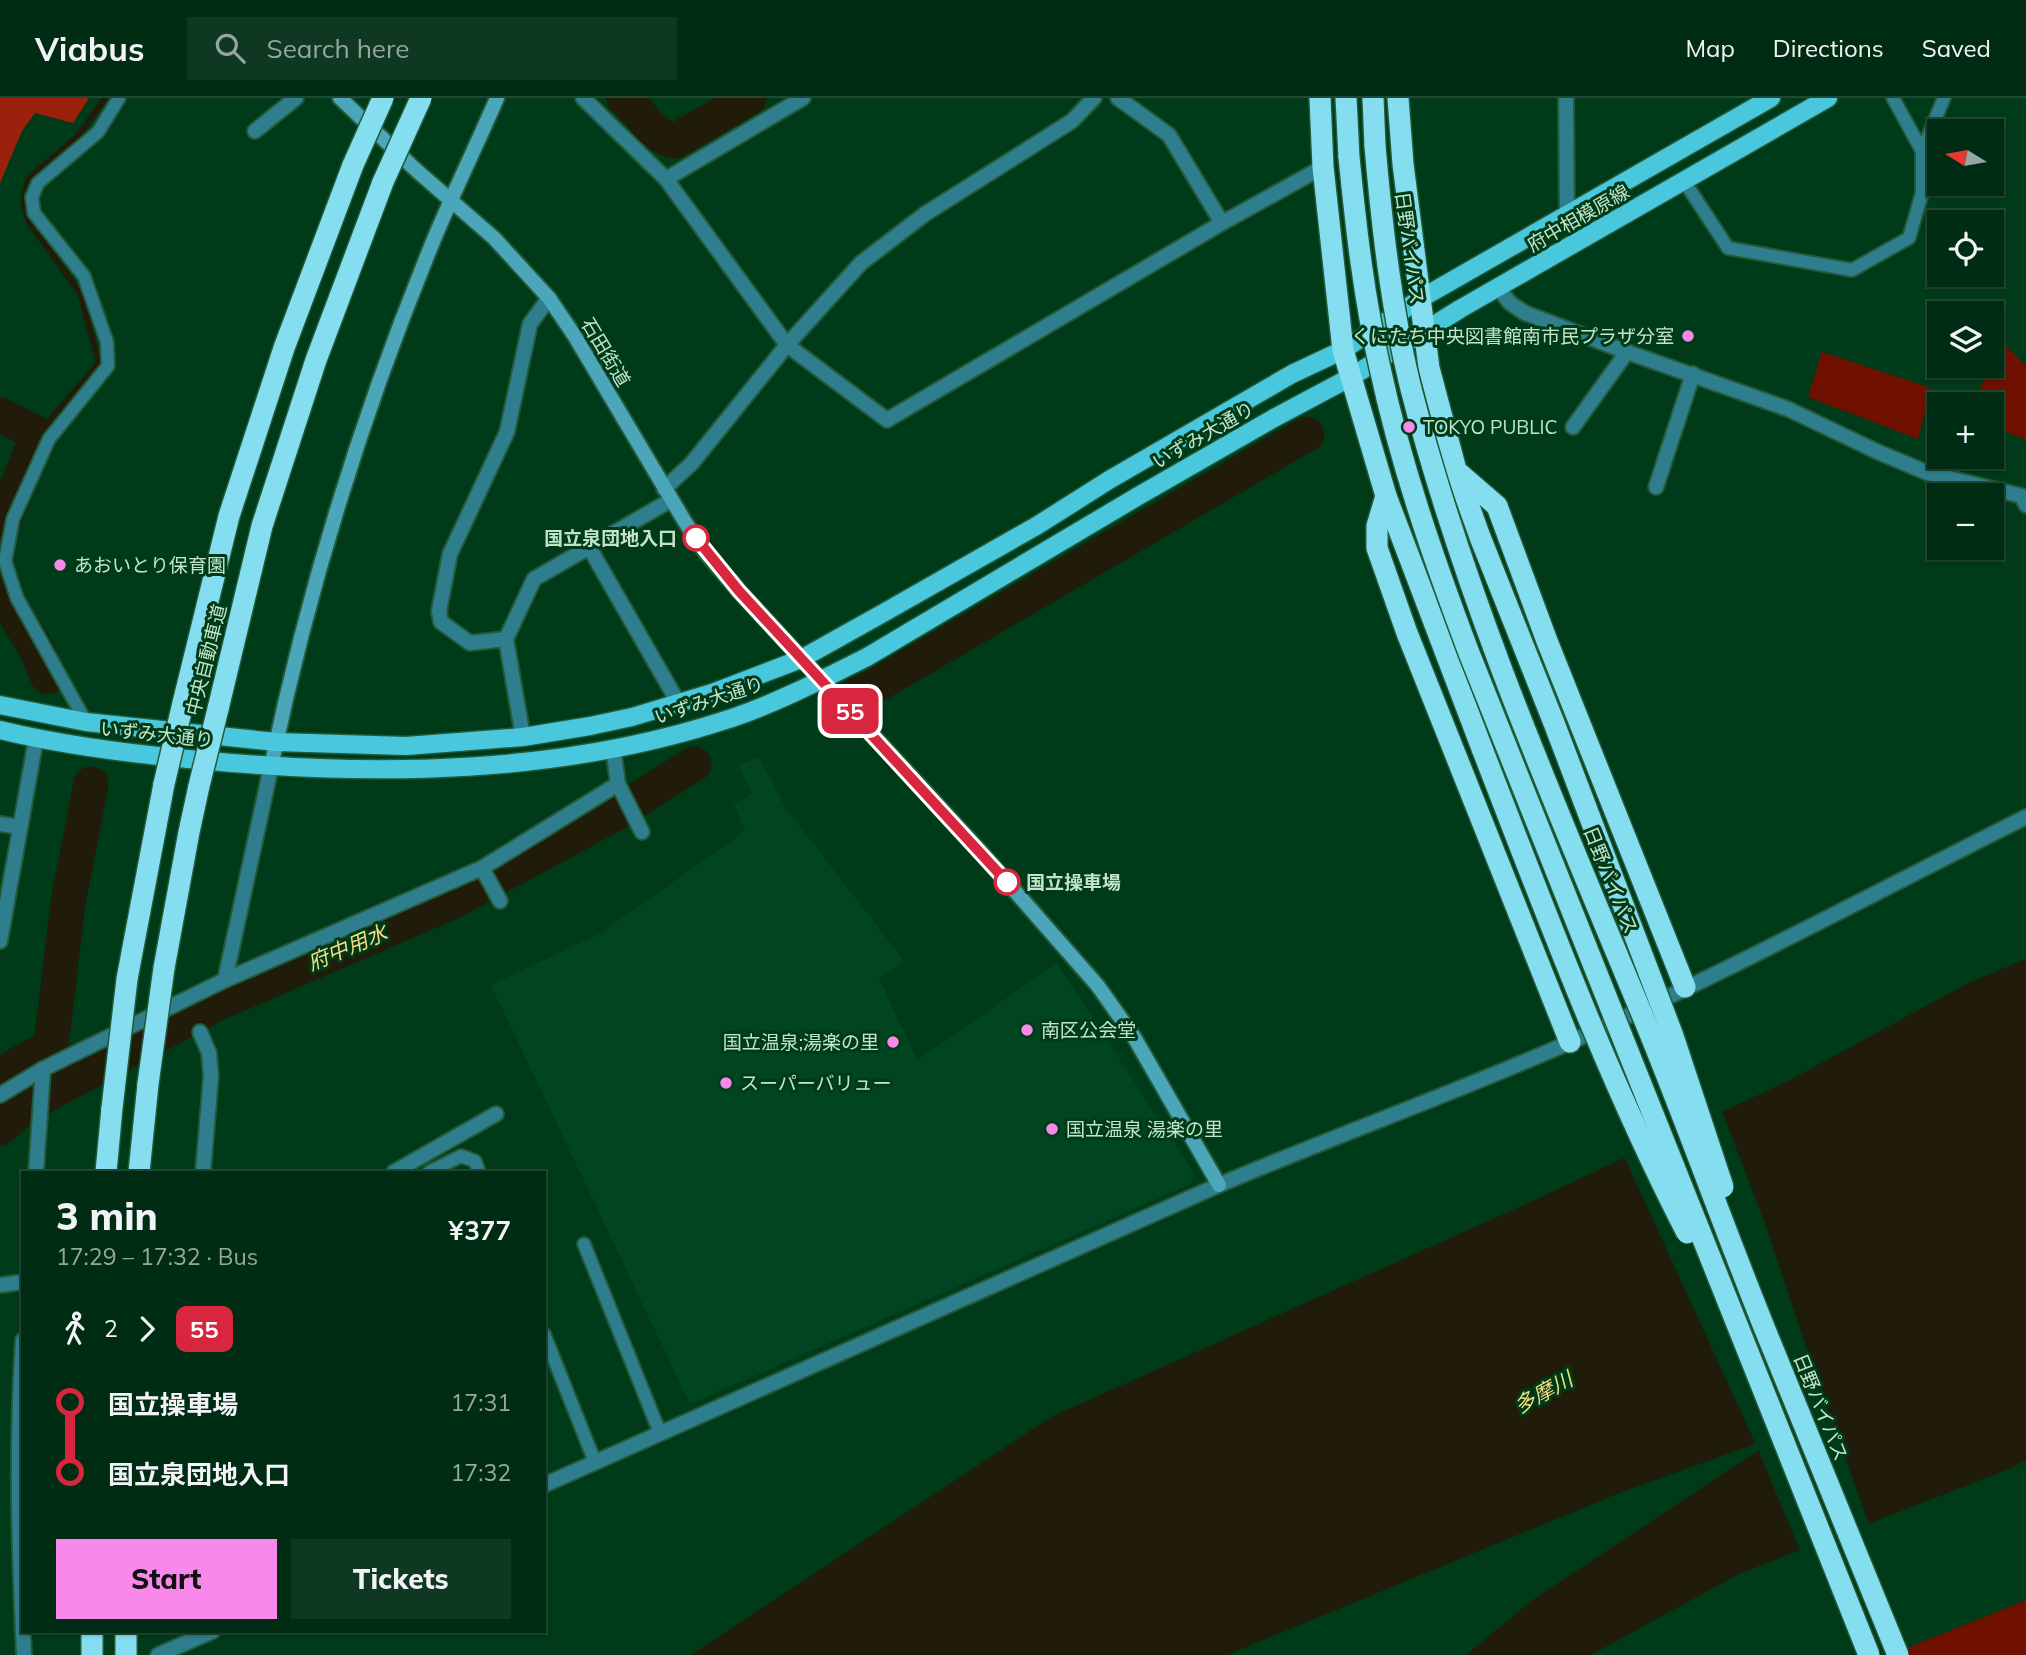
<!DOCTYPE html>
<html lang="en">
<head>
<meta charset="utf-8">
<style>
  :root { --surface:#002c13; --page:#0e3821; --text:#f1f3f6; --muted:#95a7a0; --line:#224833; --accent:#f888ea }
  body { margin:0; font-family:Mulish,"Noto Sans JP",sans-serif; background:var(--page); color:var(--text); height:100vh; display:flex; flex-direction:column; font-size:26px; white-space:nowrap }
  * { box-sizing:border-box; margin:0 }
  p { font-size:23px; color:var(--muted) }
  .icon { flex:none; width:38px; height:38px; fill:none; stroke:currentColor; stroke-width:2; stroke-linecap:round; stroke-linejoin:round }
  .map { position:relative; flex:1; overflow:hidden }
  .panel { position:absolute; left:21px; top:1073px; width:525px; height:462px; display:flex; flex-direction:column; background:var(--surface); border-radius:0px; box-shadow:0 2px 5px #0004,0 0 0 2px var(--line) }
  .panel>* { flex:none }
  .badge { padding:0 14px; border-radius:10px; font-size:24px; line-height:46px }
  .needle { width:46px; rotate:281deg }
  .controls { position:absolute; left:1927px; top:21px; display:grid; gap:14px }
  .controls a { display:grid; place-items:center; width:77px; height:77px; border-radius:0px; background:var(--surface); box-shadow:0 2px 5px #0004,0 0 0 2px var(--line); font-size:35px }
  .map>.badge { position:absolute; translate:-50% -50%; box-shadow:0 0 0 4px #fff }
  .legs { display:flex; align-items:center; gap:10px; height:77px; padding:0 35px; font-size:23px }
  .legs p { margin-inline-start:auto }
  .headline { display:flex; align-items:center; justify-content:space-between; height:119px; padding:0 35px }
  h1 { font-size:38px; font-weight:800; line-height:52px }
  .button { display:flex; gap:14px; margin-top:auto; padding:14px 35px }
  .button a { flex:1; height:80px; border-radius:0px; background:var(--accent); color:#111; font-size:28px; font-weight:800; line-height:80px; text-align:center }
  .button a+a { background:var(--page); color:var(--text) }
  ul { padding:0 35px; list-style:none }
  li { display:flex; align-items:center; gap:24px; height:70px; font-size:26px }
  li i { display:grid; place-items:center; width:10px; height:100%; margin:0 9px; background:currentColor }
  li i::after { content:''; width:18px; height:18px; margin:-9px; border:5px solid; border-radius:50%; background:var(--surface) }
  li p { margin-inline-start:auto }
  li:first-child i { background:linear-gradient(#0000 50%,currentColor 0) }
  li:last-child i { background:linear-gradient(currentColor 50%,#0000 0) }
  header { display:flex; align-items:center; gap:42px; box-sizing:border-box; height:98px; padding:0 35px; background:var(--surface); border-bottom:2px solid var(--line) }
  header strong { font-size:33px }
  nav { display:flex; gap:38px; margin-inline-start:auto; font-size:24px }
  .search { width:490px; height:63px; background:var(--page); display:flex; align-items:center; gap:18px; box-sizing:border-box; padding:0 24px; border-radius:0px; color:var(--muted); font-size:26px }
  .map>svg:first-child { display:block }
</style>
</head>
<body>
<header>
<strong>Viabus</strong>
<div class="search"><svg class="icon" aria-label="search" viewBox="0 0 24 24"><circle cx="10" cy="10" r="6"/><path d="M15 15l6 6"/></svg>Search here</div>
<nav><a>Map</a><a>Directions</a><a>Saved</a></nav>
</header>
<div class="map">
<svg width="2026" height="1557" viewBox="0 0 2026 1557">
  <rect width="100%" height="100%" fill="#003b19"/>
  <polygon fill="#00451f" points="759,659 785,709 905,864 879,880 917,962 1057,865 1195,1077 1190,1086 690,1306 491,887 601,835 745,733 734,706 752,695 738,667"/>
  <g fill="#701001">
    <polygon points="1999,241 2026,268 2026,342 1992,328 1992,306 1974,306 1989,268 1992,268 1992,261"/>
    <polygon points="1822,254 1931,290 1918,341 1808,299"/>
    <polygon points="2026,1502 2026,1557 1890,1557"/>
  </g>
  <polygon fill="#9c210c" points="0,0 89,0 73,25 35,15 22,33 0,85"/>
  <polygon fill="#211b09" points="2026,861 2026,1362 2009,1371 1739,1476 1591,1557 1466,1557 1534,1501 1783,1336 1622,1394 1227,1557 691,1557 1051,1319 1524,1107 1792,981 1970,884"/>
  <polygon fill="#003b19" points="1721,1010 1764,1123 1818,1285 1870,1429 1801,1455 1757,1349 1759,1348 1757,1349 1623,1056"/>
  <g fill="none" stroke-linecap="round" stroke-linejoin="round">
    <polyline stroke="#211b09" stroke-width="6" points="38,336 99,265 80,195 29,124 23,104 29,80 78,38 105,0"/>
    <g stroke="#211b09" stroke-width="35">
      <path d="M624,0C642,14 651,39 675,43L749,0"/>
      <polyline points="0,317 38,336 0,431"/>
      <polyline points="0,487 3,496 36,551 48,579"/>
      <polyline points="856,597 868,592 1307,336"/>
      <polyline points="0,981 17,967 51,948 68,805 91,686"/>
      <polyline points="0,1030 25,1008 216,906 452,804 616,715 694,666"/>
    </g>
    <g stroke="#235a39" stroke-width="16">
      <g id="lane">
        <polyline points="1922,53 1944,0"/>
        <polyline points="1684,83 1728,150 1852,172 1909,140 1922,95 1922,53 1893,0"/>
        <polyline points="86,624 17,500 5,463 13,421 49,341 108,268 107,244 84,178 34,115 32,99 38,85 98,34 119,0"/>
        <polyline points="429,1074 461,1058 475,1063 479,1074"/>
        <polyline points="584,1146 660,1335"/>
        <polyline points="544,1236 595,1364"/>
      </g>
    </g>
    <g stroke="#235a39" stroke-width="18">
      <g id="street">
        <polyline points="583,0 666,81 787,247 887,322 1222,125 1323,69"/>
        <polyline points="1118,0 1169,37 1222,125"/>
        <polyline points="1566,0 1567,119"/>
        <polyline points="255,33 296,0"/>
        <polyline points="666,81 803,0"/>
        <polyline points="1498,190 1510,205 1525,215 1627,254 1788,311 1878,354 1928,375 2022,398 2026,407"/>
        <polyline points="549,200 530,226 507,334 450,456 439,513 441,524 470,545 506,541 534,481 671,402"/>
        <polyline points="1573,329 1627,254"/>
        <polyline points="1656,389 1693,276"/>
        <polyline points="664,391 692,365 787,247 861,165 925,116 1072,23 1094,0"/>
        <polyline points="589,449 679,606"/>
        <polyline points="506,541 523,639"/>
        <polyline points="618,686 642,734"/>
        <polyline points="0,726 20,729"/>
        <polyline points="482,770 500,803"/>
        <polyline points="0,843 36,641"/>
        <polyline points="225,882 271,669"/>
        <polyline points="200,934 209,955 211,978 203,1074"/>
        <polyline points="0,997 43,971 225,882 482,770 618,686 613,650"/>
        <polyline points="36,1074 43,971"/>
        <polyline points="394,1074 496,1016"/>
        <polyline points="0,1187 23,1184"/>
        <path d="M23,1242C16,1347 19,1452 24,1557"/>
        <path d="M544,1387L1219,1087C1334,1038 1452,996 1566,946C1722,877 1874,795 2026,719"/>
        <polyline points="158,1557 213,1533"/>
      </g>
    </g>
    <g stroke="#235a39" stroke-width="18">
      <g id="secondary">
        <polyline points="340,0 416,72 494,140 549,200 574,237 685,424 706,455 739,493 979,752 1098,888 1134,939 1219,1087"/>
        <path d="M271,669C308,491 363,314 432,146C452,97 476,49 497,0"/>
      </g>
    </g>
    <g stroke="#235a39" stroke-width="21">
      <g id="primary">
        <polyline points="0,607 86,624 276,644 406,648 523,639 590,628 632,619 715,594 801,561 885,514 1038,427 1109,382 1292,276 1343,252 1420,201 1771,0"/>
        <path d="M0,632C65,648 132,656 198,662C376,679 561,677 732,620C779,604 823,581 867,559L1140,397L1274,320L1351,279L1460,211L1828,0"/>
      </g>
    </g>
    <g stroke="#235a39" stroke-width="24">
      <g id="highway">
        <polyline points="1320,0 1323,69 1343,252 1386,398 1483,653"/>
        <polyline points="1346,0 1349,59"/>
        <polyline points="1373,0 1375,48"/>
        <polyline points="1398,0 1403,66 1429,270 1456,372 1480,439 1554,625"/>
        <polyline points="1460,376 1497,408 1547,543 1685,889"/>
        <polyline points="1386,398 1377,428 1377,450 1407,535 1570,944"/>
        <polyline points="183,605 229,418 284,250 353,67"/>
        <polyline points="218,611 262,428 316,262 383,84"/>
        <polyline points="164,870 189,734 199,688"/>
        <polyline points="127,881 164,686"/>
        <polyline points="106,1074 112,1010"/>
        <polyline points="139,1074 148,986"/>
        <polyline points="92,1533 92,1557"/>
        <polyline points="126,1533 126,1557"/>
      </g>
    </g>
    <use href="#lane" stroke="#2e7e8d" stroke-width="12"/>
    <use href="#street" stroke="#2e7e8d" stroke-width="14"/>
    <use href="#secondary" stroke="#4aa6b8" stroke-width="14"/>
    <use href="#primary" stroke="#49c7dd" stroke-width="18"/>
    <use href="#highway" stroke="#85deef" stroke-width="21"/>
    <g stroke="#235a39" stroke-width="24" stroke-linecap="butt">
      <g id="highway-bridge">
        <path d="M1375,48C1382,128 1391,209 1410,287C1466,506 1558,713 1644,921C1686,1023 1723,1127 1764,1229C1808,1339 1854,1448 1898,1557"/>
        <path d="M1349,59C1356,130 1364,200 1380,270C1401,368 1434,462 1469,555L1869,1557"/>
        <polyline points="353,67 383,0"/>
        <polyline points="383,84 421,0"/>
        <polyline points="1554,625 1673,938 1723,1089"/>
        <path d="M1483,653C1546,815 1607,980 1687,1135"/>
        <polyline points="164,686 183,605"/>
        <polyline points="199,688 218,611"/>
        <polyline points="148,986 164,870"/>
        <polyline points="112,1010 127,881"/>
      </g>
    </g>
    <use href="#highway-bridge" stroke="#85deef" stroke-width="21"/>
  </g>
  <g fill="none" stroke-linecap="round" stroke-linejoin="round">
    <g stroke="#fff" stroke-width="16">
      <polyline id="line-1" points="696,440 739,493 1007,784"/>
    </g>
    <use href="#line-1" stroke="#d7263d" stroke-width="10"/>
  </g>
  <g fill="#f888ea" stroke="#003b19" stroke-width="2.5">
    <circle cx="1688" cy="238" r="7"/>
    <circle cx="1409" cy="329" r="7"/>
    <circle cx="60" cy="467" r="7"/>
    <circle cx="1027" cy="932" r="7"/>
    <circle cx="893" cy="944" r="7"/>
    <circle cx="726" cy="985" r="7"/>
    <circle cx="1052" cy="1031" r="7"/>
  </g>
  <g fill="#fff" stroke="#d7263d" stroke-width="3.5">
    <circle cx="696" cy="440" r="12"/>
    <circle cx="1007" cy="784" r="12"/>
  </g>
  <g text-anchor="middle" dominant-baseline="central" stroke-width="6" stroke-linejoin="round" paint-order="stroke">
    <g font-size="19" fill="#c2e5ca" stroke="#003b19">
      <text transform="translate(1578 120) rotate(-30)">府中相模原線</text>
      <text transform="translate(1410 150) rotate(82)">日野バイパス</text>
      <text transform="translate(606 254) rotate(59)">石田街道</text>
      <text transform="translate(1203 337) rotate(-30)">いずみ大通り</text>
      <text transform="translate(206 562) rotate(-76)">中央自動車道</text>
      <text transform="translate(709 602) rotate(-18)">いずみ大通り</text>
      <text transform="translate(157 636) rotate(6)">いずみ大通り</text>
      <text transform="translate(1611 782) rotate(68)">日野バイパス</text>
      <text transform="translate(1821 1309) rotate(68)">日野バイパス</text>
    </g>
    <g font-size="19" fill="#c2e5ca" stroke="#003b19" text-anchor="start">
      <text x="1674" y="238" text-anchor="end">くにたち中央図書館南市民プラザ分室</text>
      <text x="1423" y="329">TOKYO PUBLIC</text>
      <text x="74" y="467">あおいとり保育園</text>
      <text x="1041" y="932">南区公会堂</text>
      <text x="879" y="944" text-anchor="end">国立温泉;湯楽の里</text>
      <text x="740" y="985">スーパーバリュー</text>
      <text x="1066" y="1031">国立温泉 湯楽の里</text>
    </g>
    <g font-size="19" font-weight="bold" fill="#c2e5ca" stroke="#003b19" text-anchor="end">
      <text x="677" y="440">国立泉団地入口</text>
      <text x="1026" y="784" text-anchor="start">国立操車場</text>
    </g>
    <g font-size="21" font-style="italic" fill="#f9dc81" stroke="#003b19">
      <text transform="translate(347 849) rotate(-23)">府中用水</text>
      <text transform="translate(1543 1294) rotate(-29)">多摩川</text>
    </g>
  </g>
</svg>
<div class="controls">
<a><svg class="needle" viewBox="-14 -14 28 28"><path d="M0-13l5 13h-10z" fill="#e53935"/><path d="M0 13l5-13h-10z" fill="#95a7a0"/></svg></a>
<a><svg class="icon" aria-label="locate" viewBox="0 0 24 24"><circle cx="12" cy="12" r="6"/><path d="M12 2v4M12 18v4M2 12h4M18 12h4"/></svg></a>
<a><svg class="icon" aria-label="layers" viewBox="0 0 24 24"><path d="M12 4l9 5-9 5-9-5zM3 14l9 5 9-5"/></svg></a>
<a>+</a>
<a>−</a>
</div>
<b class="badge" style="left:850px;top:613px;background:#d7263d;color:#fff">55</b>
<section class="panel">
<div class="headline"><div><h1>3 min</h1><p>17:29 – 17:32 · Bus</p></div><b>¥377</b></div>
<div class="legs"><svg class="icon" aria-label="walk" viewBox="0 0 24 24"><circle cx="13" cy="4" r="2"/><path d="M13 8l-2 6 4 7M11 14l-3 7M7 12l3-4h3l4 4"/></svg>2<svg class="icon" aria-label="forward" viewBox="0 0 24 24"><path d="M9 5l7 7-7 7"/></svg><b class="badge" style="background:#d7263d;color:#fff">55</b></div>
<ul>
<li><i style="color:#d7263d"></i><b>国立操車場</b><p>17:31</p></li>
<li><i style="color:#d7263d"></i><b>国立泉団地入口</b><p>17:32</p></li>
</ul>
<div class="button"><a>Start</a><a>Tickets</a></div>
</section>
</div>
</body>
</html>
